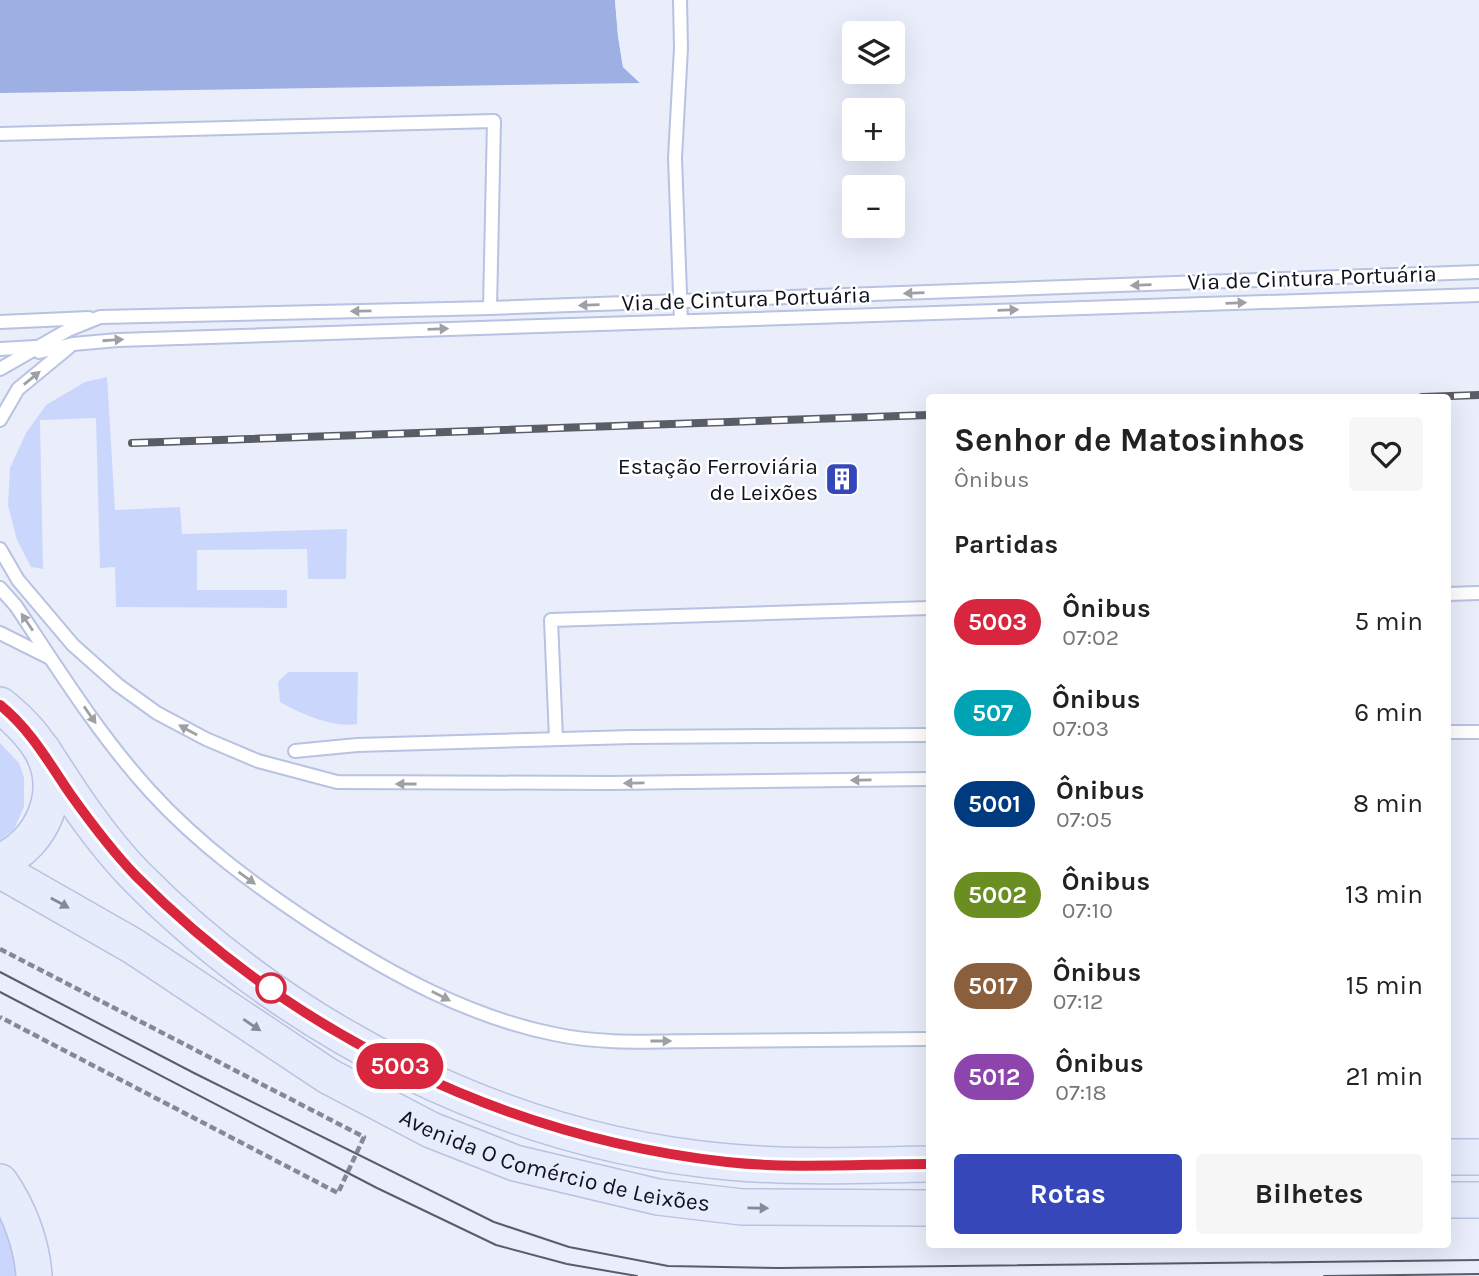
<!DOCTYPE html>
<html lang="pt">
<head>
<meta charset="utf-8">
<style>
  :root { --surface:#fff; --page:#f6f6f6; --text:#222; --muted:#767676; --accent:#3547b9 }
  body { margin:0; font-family:Karla,sans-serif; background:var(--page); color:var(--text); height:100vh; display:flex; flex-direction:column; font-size:26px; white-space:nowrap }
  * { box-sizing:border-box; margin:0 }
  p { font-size:23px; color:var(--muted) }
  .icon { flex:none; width:38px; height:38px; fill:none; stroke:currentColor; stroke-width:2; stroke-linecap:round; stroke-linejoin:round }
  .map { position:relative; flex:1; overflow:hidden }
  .panel { position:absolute; left:926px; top:394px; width:525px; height:854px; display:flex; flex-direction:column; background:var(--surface); border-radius:7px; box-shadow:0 7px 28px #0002 }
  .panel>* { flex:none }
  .badge { padding:0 14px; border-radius:23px; font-size:24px; line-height:46px }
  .buttons { position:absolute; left:842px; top:21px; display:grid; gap:14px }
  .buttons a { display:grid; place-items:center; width:63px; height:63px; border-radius:7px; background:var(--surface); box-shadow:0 7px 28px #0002; font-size:35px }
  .map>.badge { position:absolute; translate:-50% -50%; box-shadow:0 0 0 4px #fff }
  h2 { padding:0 28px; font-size:26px; line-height:63px }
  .round { display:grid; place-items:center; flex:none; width:74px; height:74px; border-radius:7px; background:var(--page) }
  .overview { display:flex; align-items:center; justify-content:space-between; height:119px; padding:0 28px }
  h1 { font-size:33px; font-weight:700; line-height:52px }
  .primary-button { display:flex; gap:14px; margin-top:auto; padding:14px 28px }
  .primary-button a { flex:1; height:80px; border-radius:7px; background:var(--accent); color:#fff; font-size:28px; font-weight:700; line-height:80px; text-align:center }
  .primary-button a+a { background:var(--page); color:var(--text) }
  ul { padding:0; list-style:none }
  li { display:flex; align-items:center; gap:21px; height:91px; padding:0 28px }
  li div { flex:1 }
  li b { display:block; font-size:26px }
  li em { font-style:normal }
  li .badge { min-width:77px; font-weight:700; text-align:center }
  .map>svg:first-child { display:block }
</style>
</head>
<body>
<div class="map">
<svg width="1479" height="1276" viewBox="0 0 1479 1276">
  <rect width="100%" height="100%" fill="#eaeefb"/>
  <g fill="#cad6fc">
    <polygon points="107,377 115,510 180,507 182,534 347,529 346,579 308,579 307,549 197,550 197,590 287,590 287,608 116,607 115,567 100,568 96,418 40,420 43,569 31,567 17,540 8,505 10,468 26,433 46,405 85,382"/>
    <path d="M288,672H358L357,724C333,728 301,714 280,702L278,682Z"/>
    <polygon points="0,743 19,763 24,777 24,807 14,829 0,841"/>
    <polygon points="0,1220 8,1235 17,1276 0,1276"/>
  </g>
  <polygon fill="#9eafe4" points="0,0 615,0 618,36 623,67 640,83 0,93"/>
  <polygon fill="#eaeefb" points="615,0 619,0 621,36 626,65 640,78 640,83 623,67 618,36"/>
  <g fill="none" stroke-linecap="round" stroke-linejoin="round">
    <g stroke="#b8c2e1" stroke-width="16">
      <g id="lane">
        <polyline points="680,0 681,48 675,158 681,321"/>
        <polyline points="0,134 494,121 490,308"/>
        <polyline points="0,322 89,318"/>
        <polyline points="0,349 35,347"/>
        <polyline points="39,352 73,344 118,340 1479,295"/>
        <polyline points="0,369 68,330 100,317 490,308 1479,272"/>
        <polyline points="0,420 18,389 69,347"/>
        <polyline points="0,549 18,580 73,645 118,685 157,713 206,739 258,761 337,782 611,783 929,779"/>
        <path d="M0,588L16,606C58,669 99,735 150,791C199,845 257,887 318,927C391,974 469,1017 554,1034C604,1045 656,1041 706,1041C781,1040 855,1040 929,1039"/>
        <polyline points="1447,594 1479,593"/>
        <polyline points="0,633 50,658"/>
        <polyline points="1447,732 1479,732"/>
        <polyline points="556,739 551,620 929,608"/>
        <polyline points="295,751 357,745 632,737 929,735"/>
      </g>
    </g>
    <g stroke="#b8c2e1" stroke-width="38">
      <g id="secondary">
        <path d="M0,705C15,717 31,732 41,749C65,791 43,843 0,862"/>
        <path d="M42,749C70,793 99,838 136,876C291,1033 508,1143 729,1162C795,1168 863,1165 929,1164"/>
        <path id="s1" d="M0,870L133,946L328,1076L431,1130L515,1163L658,1197L742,1207L929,1208"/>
        <polyline points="1447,1157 1479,1157"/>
        <path d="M0,1182C19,1209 32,1244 34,1276"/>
        <polyline points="1447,1200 1479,1200"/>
      </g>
    </g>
    <polyline stroke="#868995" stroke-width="4.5" stroke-dasharray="7 3.5" stroke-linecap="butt" points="0,949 364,1137 338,1193 0,1017"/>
    <use href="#lane" stroke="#fff" stroke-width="12"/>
    <use href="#secondary" stroke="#e6ecfc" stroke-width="35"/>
    <g stroke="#595d68" stroke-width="2">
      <polyline points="0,972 194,1073 494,1222 569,1247 668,1266 779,1268 1479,1260"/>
      <polyline points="0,992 377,1188 496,1245 567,1264 637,1276"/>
      <polyline points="1324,1276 1479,1274"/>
    </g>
    <g stroke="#595d68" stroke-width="8">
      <g id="rail">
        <polyline points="1422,397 1479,395"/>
        <polyline points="132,443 929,415"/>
      </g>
    </g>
    <use href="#rail" stroke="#fff" stroke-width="5" stroke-dasharray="16" stroke-linecap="butt"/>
  </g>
  <defs><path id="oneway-solid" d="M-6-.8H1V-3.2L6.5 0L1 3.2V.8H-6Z" transform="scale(1.75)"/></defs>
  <g fill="#9fa0a5">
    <use href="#oneway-solid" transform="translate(1141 285) rotate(178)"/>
    <use href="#oneway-solid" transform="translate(914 293) rotate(178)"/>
    <use href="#oneway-solid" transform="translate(1236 303) rotate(-2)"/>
    <use href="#oneway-solid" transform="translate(589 305) rotate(178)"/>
    <use href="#oneway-solid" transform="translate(1008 310) rotate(-2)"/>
    <use href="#oneway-solid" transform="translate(361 311) rotate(179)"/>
    <use href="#oneway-solid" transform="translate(438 329) rotate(-2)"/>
    <use href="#oneway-solid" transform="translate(113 340) rotate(-4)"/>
    <use href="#oneway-solid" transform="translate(32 378) rotate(-39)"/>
    <use href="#oneway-solid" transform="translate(27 622) rotate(-124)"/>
    <use href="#oneway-solid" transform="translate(90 715) rotate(55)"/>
    <use href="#oneway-solid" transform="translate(188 730) rotate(-151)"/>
    <use href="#oneway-solid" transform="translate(861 780) rotate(179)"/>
    <use href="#oneway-solid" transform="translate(634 783) rotate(179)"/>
    <use href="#oneway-solid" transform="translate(406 784) rotate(180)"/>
    <use href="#oneway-solid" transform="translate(247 878) rotate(36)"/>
    <use href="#oneway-solid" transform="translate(441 996) rotate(27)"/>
    <use href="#oneway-solid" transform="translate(661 1041)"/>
  </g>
  <g fill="#858a98">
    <use href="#oneway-solid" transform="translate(60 903) rotate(29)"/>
    <use href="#oneway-solid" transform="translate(252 1025) rotate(34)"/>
    <use href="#oneway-solid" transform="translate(758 1208) rotate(1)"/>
  </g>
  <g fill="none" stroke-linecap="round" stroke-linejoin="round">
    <g stroke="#fff" stroke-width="16">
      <path id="line" d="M0,705C31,730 49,763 71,795C91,823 112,851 136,876C293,1035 505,1137 727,1162C791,1169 864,1164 929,1164"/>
    </g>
    <use href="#line" stroke="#d7263d" stroke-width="10"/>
  </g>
  <defs>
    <g id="building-square" transform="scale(1.75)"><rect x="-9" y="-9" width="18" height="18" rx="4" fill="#3547b9" stroke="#fff"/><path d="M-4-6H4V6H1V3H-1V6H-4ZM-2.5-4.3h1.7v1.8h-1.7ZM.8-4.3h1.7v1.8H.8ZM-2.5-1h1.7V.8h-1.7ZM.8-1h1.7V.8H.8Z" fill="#fff"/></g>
  </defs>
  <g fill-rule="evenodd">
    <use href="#building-square" x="842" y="479"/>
  </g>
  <circle fill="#fff" stroke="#d7263d" stroke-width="3.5" cx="271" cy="988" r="14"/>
  <g text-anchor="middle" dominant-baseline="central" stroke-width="5" stroke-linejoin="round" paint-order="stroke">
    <g font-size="23" fill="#0f121d" stroke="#fff">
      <text transform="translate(1312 278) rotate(-2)">Via de Cintura Portuária</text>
      <text transform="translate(746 299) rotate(-2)">Via de Cintura Portuária</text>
      <text stroke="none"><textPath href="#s1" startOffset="632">Avenida O Comércio de Leixões</textPath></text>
    </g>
    <g font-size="23" fill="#0f121d" stroke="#fff" text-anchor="end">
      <text x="818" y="466">Estação Ferroviária<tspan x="818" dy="26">de Leixões</tspan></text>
    </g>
  </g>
</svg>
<div class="buttons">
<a><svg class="icon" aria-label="layers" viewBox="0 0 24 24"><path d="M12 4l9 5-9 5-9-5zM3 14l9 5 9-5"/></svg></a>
<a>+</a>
<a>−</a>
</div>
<b class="badge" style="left:400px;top:1066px;background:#d7263d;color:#fff">5003</b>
<section class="panel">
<div class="overview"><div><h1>Senhor de Matosinhos</h1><p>Ônibus</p></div><a class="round"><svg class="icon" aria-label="heart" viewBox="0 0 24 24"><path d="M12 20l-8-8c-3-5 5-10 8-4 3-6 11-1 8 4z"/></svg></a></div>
<h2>Partidas</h2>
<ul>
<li><span class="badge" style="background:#d7263d;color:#fff">5003</span><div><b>Ônibus</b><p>07:02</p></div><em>5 min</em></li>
<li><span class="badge" style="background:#00a3b4;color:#fff">507</span><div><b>Ônibus</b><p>07:03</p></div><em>6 min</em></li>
<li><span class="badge" style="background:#003b80;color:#fff">5001</span><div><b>Ônibus</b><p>07:05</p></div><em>8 min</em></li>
<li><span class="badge" style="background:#6b8e23;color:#fff">5002</span><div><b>Ônibus</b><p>07:10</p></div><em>13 min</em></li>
<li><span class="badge" style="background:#8b5e3c;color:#fff">5017</span><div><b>Ônibus</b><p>07:12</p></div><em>15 min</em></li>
<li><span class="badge" style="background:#8e44ad;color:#fff">5012</span><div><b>Ônibus</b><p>07:18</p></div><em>21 min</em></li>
</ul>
<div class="primary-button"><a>Rotas</a><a>Bilhetes</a></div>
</section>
</div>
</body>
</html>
